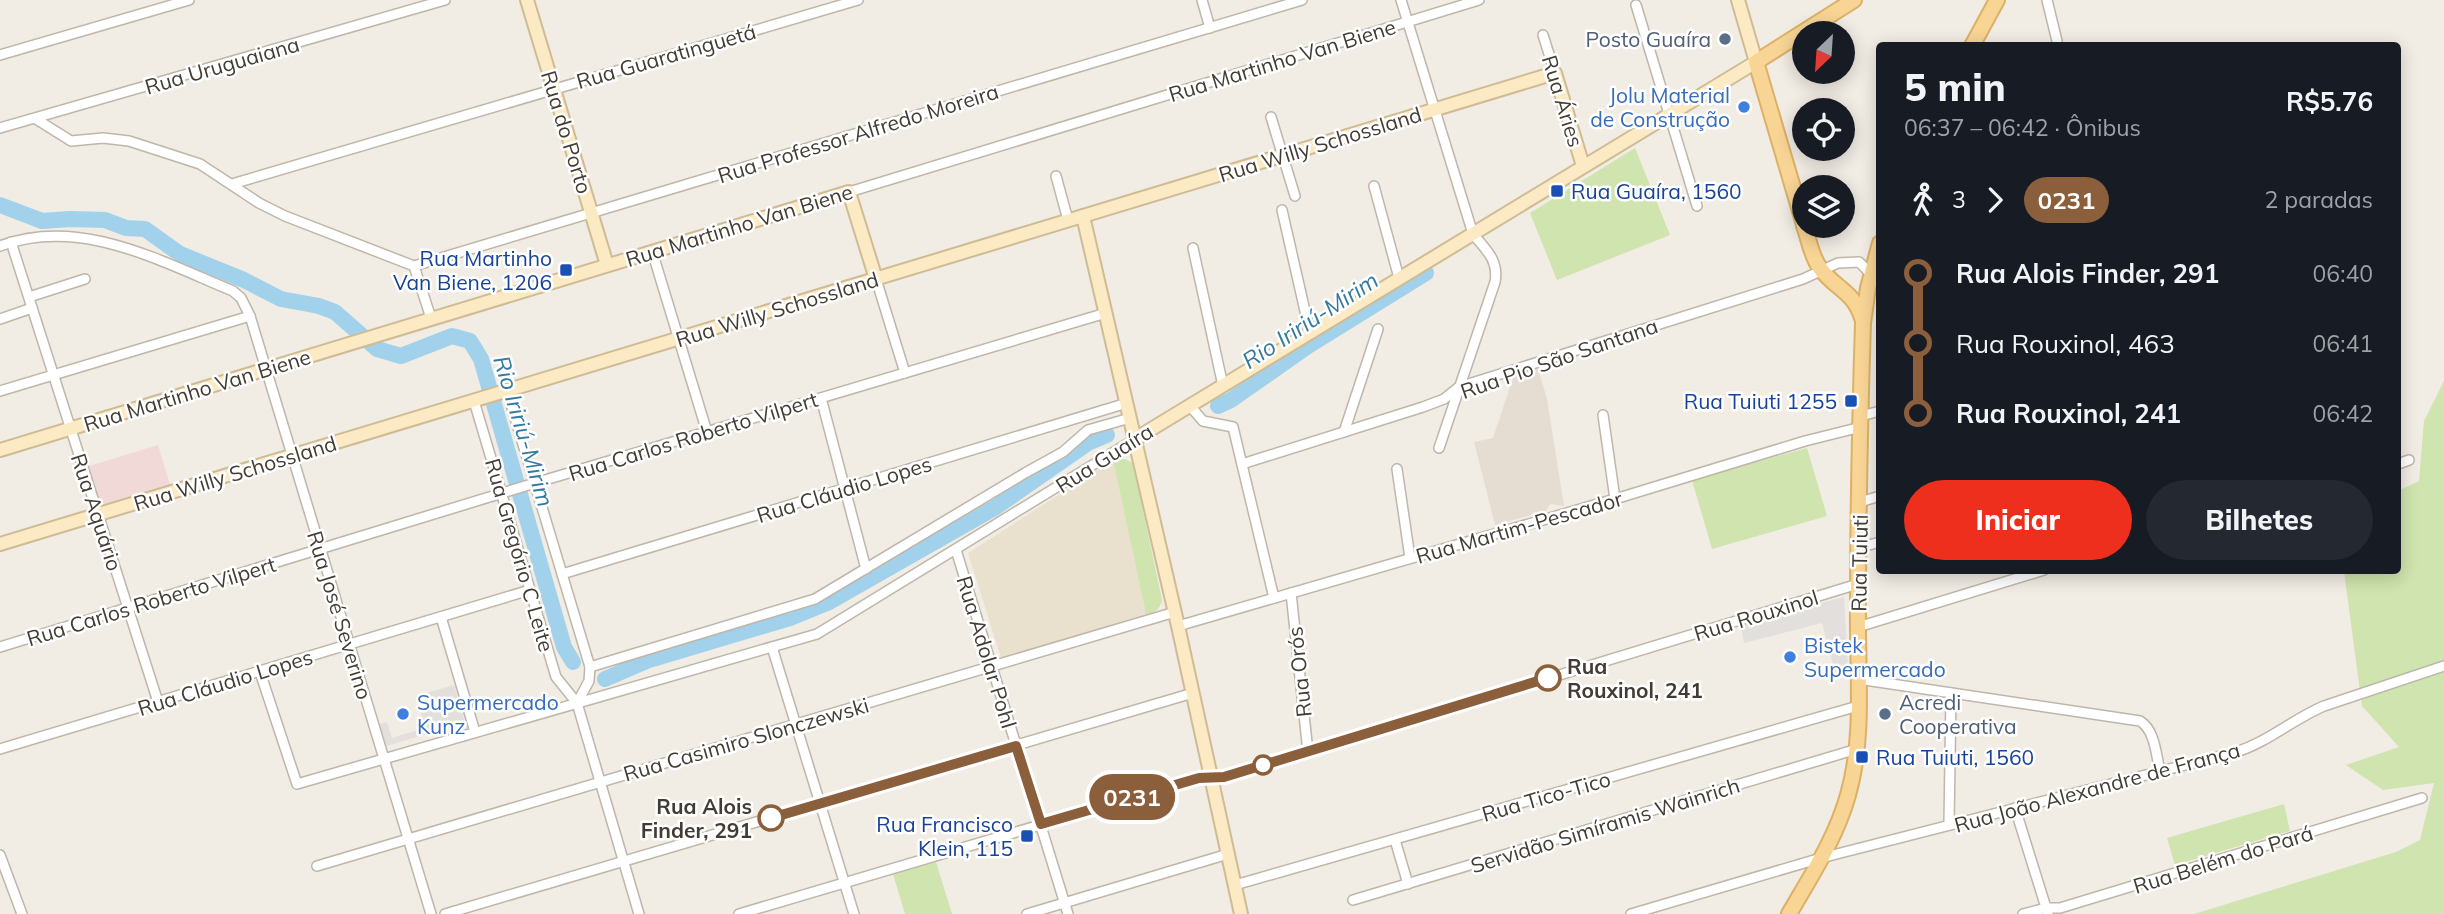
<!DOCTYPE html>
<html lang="pt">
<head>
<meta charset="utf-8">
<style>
  :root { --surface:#171b24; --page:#242831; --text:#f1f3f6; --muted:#9ea1a6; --accent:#ee2f1e }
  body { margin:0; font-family:Mulish,sans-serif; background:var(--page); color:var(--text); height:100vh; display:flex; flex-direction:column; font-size:26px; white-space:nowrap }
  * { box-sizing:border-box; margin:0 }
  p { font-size:23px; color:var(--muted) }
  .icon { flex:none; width:38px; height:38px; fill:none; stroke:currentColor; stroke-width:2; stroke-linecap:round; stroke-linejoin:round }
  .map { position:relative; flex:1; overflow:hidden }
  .details { position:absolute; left:1876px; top:42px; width:525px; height:532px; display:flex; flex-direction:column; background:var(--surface); border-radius:7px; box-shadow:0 4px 18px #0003 }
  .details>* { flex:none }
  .badge { padding:0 14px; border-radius:23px; font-size:24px; line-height:46px }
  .needle { width:46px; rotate:205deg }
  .controls { position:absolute; left:1792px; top:21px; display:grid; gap:14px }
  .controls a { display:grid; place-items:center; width:63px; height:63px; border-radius:50%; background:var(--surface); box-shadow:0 4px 18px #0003; font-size:35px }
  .map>.badge { position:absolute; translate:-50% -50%; box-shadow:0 0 0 4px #fff }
  .legs { display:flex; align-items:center; gap:10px; height:77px; padding:0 28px; font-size:23px }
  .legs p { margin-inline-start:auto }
  .headline { display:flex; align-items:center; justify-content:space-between; height:119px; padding:0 28px }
  h1 { font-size:38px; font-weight:800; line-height:52px }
  .action { display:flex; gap:14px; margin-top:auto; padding:14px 28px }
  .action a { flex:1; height:80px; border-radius:42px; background:var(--accent); color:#fff; font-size:28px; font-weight:800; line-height:80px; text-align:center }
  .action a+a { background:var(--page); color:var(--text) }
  ul { padding:0 28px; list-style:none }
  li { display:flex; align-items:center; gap:24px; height:70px; font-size:26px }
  li i { display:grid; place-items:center; width:10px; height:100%; margin:0 9px; background:currentColor }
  li i::after { content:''; width:18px; height:18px; margin:-9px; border:5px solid; border-radius:50%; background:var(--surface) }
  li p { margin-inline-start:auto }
  li:first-child i { background:linear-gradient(#0000 50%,currentColor 0) }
  li:last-child i { background:linear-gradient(currentColor 50%,#0000 0) }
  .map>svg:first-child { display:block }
</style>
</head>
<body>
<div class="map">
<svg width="2444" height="914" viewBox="0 0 2444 914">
  <rect width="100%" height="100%" fill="#f1ece4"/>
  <polygon fill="#e5ddd2" points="1538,369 1547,399 1564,506 1550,504 1546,511 1495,525 1474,442 1493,438 1513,378"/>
  <polygon fill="#e9e0ce" points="1113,460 1146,614 1001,658 968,553"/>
  <polygon fill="#f1d9d7" points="158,445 171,488 99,510 86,467"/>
  <g fill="#cfe4ae">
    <polygon points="1635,148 1670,235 1557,280 1530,213"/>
    <polygon points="2444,381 2444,914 2194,914 2396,852 2420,840 2434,783 2383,790 2346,765 2399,747 2362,706 2344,571 2398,570 2398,491 2419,481 2424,421"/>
    <polygon points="1807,448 1827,516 1712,549 1692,480"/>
    <path d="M1125,459L1133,463L1162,600C1160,609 1155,613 1146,614L1113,460Z"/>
    <polygon points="2284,804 2290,831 2175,865 2167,838"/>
    <polygon points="936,862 952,914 905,914 893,874"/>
  </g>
  <g fill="#e2dfdc">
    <polygon points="1844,597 1848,668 1835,672 1822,623 1744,643 1740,624"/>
    <polygon points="454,685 465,723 386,746 379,724 387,722 392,738 425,728 416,696"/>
  </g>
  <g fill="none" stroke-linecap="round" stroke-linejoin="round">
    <g stroke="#a2d2eb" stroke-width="16">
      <polyline points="0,205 42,221 70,219 105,220 126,228 145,229 180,254 244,280 281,299 319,306 335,312 377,349 401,356 452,336 470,341 481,359 564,647 573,662"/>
      <polyline points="1218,406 1231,400 1308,346 1426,273"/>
      <polyline points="605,679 649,660 790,618 829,602 996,507 1088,443 1107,435"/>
    </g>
    <g stroke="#bfb6aa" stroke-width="12">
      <g id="street">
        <polyline points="1202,0 1210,28"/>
        <path d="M1401,0L1473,234C1486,250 1499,260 1495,282L1439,448"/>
        <polyline points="2047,0 2057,41"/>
        <polyline points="1636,5 1697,206"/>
        <polyline points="1543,35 1555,73"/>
        <polyline points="0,55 189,0"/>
        <polyline points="1271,117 1295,196"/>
        <polyline points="36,119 71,141 103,138 129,141 200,164 259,203 285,216 414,266 431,318"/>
        <polyline points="0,128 445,0"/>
        <polyline points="1056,176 1068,220"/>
        <polyline points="232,184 858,0"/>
        <polyline points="1374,186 1399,278"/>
        <polyline points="849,192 1479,0"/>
        <polyline points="1282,210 1310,333"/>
        <polyline points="11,242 158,702"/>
        <path d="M0,246C80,216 160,261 233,291L241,298L250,316L431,914"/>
        <polyline points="1193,248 1223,386"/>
        <polyline points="652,251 707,432"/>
        <polyline points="414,266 1302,0"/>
        <polyline points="876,279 905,373"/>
        <polyline points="29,297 85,279"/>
        <polyline points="0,319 32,308"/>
        <polyline points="0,391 250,316"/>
        <polyline points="507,391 590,667 589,681 577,703"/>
        <polyline points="821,398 866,569"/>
        <polyline points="474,401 556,677 577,703 639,914"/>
        <polyline points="1190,406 1203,421 1233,427 1274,598"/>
        <polyline points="1603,415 1615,499"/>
        <polyline points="1861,416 1880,411"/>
        <polyline points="1344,432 1378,329"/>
        <polyline points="1242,464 1423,407 1444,399 1459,387 1803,279 1838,263 1859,262 1871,274"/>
        <polyline points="2398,464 2409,460"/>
        <polyline points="1397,469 1410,558"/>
        <polyline points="1860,502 1880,496"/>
        <polyline points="1858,548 1880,542"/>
        <polyline points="956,550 1068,914"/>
        <polyline points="562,574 1127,403"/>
        <polyline points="1291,593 1308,752"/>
        <polyline points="441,617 475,732"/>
        <polyline points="1178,626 1615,499 1805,441 1861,427"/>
        <polyline points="1858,627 2044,570"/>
        <polyline points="0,647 535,483 1106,313"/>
        <polyline points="772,647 854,914"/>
        <polyline points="590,667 815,599 1025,473 1063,452 1088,430 1130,418"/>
        <polyline points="260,672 297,784 817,634 1135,439"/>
        <path d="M1858,679L2140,721C2155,730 2156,755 2160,771"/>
        <polyline points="0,749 530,590"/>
        <polyline points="2015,808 2048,914"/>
        <polyline points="1949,825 1951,693"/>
        <polyline points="1395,840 1408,884"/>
        <polyline points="0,855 22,914"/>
        <polyline points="317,866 1175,612"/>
        <polyline points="1235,885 1858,706"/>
        <polyline points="1353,900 1857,749"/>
        <polyline points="445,914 1193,693"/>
        <polyline points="739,914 1199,778 1224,777 1858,584"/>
        <polyline points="1027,914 1228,854"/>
        <path d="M1631,914L1821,858L2236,752C2268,742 2293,719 2324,706L2444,666"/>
        <polyline points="2023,914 2046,908 2060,908 2422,798"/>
      </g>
    </g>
    <g stroke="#cfbc96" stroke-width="16">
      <g id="secondary">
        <polyline points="527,0 607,265"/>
        <polyline points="1083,216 1178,626 1241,914"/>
        <polyline points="1135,439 1756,62 1738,0"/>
        <polyline points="0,450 849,192 876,279"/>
        <polyline points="0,544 1555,73 1583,166"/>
      </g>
    </g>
    <g stroke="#dcb166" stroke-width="18">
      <g id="primary">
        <polyline points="1972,46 1997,0"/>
        <polyline points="1804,225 1756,62 1854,0"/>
        <path d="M1804,226C1809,239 1811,256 1820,268C1834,288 1854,291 1862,318"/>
        <path d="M1789,914C1811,876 1836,838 1848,795C1865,736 1857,671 1858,610C1858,514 1860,418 1863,323L1868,288L1880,243"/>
      </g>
    </g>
    <use href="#street" stroke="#fff" stroke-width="9"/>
    <use href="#secondary" stroke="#fbeac3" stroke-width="12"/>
    <use href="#primary" stroke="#f8d595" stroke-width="14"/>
  </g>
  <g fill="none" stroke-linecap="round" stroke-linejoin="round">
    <g stroke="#fff" stroke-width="16">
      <polyline id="line-1" points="771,818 1016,746 1041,824 1199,778 1224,777 1548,678"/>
    </g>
    <use href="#line-1" stroke="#8b5e3c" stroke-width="10"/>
  </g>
  <g fill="#5c6f8a" stroke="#fff" stroke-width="2.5">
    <circle cx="1725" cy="39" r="7"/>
    <circle cx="1885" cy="714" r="7"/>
  </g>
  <g fill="#3f7fe0" stroke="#fff" stroke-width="2.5">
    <circle cx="1744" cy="107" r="7"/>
    <circle cx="1790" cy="657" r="7"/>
    <circle cx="403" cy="714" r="7"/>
  </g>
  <g fill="#1a4fb4" stroke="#fff" stroke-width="2.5">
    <rect x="1550" y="184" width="14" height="14" rx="3.5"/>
    <rect x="559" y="263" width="14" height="14" rx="3.5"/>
    <rect x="1844" y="394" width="14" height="14" rx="3.5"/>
    <rect x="1855" y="750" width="14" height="14" rx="3.5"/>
    <rect x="1020" y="829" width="14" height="14" rx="3.5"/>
  </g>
  <g fill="#fff" stroke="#8b5e3c" stroke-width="3.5">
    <circle cx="1548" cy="678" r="12"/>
    <circle cx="1263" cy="765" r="9"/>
    <circle cx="771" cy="818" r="12"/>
  </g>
  <g text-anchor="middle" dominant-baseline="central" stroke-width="5" stroke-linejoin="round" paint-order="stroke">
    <g font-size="21" fill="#4e5e75" stroke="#fff" text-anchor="end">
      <text x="1711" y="39">Posto Guaíra</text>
      <text x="1899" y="702" text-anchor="start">Acredi<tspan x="1899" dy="24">Cooperativa</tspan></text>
    </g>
    <g font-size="21" fill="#423c34" stroke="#fff">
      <text transform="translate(666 56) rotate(-16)">Rua Guaratinguetá</text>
      <text transform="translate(1282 60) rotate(-17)">Rua Martinho Van Biene</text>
      <text transform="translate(222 65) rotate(-16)">Rua Uruguaiana</text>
      <text transform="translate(1563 101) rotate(73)">Rua Áries</text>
      <text transform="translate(567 132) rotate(73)">Rua do Porto</text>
      <text transform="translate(858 133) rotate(-17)">Rua Professor Alfredo Moreira</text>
      <text transform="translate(1320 144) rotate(-17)">Rua Willy Schossland</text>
      <text transform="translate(739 225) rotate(-17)">Rua Martinho Van Biene</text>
      <text transform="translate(777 309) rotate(-17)">Rua Willy Schossland</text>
      <text transform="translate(1559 358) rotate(-19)">Rua Pio São Santana</text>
      <text transform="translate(197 390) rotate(-17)">Rua Martinho Van Biene</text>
      <text transform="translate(693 436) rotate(-17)">Rua Carlos Roberto Vilpert</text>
      <text transform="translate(1104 458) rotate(-32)">Rua Guaíra</text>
      <text transform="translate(235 473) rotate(-17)">Rua Willy Schossland</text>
      <text transform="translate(844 489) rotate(-17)">Rua Cláudio Lopes</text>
      <text transform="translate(97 512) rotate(72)">Rua Aquário</text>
      <text transform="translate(1519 527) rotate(-16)">Rua Martim-Pescador</text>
      <text transform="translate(520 555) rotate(74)">Rua Gregório C Leite</text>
      <text transform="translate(1859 563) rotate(-89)">Rua Tuiuti</text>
      <text transform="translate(151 601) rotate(-17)">Rua Carlos Roberto Vilpert</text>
      <text transform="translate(340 615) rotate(73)">Rua José Severino</text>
      <text transform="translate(1756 615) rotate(-17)">Rua Rouxinol</text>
      <text transform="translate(987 652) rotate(73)">Rua Adolar Pohl</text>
      <text transform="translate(1299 672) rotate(-96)">Rua Orós</text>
      <text transform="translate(225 682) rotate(-17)">Rua Cláudio Lopes</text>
      <text transform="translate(746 739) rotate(-16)">Rua Casimiro Slonczewski</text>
      <text transform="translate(2097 787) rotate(-15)">Rua João Alexandre de França</text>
      <text transform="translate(1546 796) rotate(-16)">Rua Tico-Tico</text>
      <text transform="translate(1605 825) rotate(-17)">Servidão Simíramis Wainrich</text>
      <text transform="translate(2223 859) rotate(-17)">Rua Belém do Pará</text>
    </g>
    <g font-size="21" fill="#366cbe" stroke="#fff" text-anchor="start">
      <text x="1730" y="95" text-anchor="end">Jolu Material<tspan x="1730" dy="24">de Construção</tspan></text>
      <text x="1804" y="645">Bistek<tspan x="1804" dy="24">Supermercado</tspan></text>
      <text x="417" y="702">Supermercado<tspan x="417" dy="24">Kunz</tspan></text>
    </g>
    <g font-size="21" fill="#164399" stroke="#fff" text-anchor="end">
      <text x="1571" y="191" text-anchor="start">Rua Guaíra, 1560</text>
      <text x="552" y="258">Rua Martinho<tspan x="552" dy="24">Van Biene, 1206</tspan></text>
      <text x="1837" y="401">Rua Tuiuti 1255</text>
      <text x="1876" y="757" text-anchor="start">Rua Tuiuti, 1560</text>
      <text x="1013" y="824">Rua Francisco<tspan x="1013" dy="24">Klein, 115</tspan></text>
    </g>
    <g font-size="21" font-weight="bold" fill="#423c34" stroke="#fff" text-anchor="start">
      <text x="1567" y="666">Rua<tspan x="1567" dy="24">Rouxinol, 241</tspan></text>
      <text x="752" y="806" text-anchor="end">Rua Alois<tspan x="752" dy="24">Finder, 291</tspan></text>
    </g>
    <g font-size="23" font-style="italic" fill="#327aa0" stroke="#fff">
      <text transform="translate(1310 320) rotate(-33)">Rio Iririú-Mirim</text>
      <text transform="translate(524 431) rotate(73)">Rio Iririú-Mirim</text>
    </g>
  </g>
</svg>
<div class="controls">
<a><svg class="needle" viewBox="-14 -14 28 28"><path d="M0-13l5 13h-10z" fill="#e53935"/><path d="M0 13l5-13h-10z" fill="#9ea1a6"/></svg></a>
<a><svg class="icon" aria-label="locate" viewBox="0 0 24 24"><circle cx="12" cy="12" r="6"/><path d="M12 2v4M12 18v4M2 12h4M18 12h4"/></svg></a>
<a><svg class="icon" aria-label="layers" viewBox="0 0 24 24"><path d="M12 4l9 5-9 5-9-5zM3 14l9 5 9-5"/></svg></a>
</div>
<b class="badge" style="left:1132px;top:797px;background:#8b5e3c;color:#fff">0231</b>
<section class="details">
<div class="headline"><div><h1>5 min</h1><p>06:37 – 06:42 · Ônibus</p></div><b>R$5.76</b></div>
<div class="legs"><svg class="icon" aria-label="walk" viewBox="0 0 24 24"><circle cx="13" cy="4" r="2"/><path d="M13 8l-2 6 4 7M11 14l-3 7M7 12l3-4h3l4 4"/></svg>3<svg class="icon" aria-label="forward" viewBox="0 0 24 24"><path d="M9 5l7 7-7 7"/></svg><b class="badge" style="background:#8b5e3c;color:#fff">0231</b><p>2 paradas</p></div>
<ul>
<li><i style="color:#8b5e3c"></i><b>Rua Alois Finder, 291</b><p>06:40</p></li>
<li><i style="color:#8b5e3c"></i><span>Rua Rouxinol, 463</span><p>06:41</p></li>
<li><i style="color:#8b5e3c"></i><b>Rua Rouxinol, 241</b><p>06:42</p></li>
</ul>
<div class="action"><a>Iniciar</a><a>Bilhetes</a></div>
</section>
</div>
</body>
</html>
